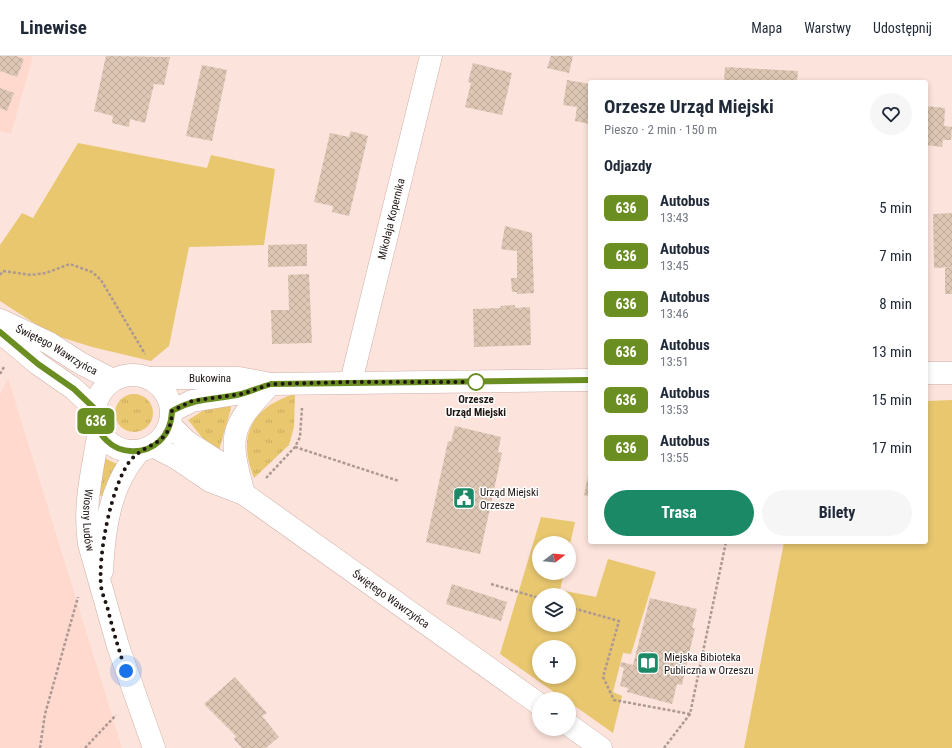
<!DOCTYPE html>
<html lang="pl">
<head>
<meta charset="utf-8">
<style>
  :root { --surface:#fff; --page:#f6f6f7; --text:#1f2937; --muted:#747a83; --line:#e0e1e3; --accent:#1c8966 }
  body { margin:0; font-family:"Roboto Condensed",sans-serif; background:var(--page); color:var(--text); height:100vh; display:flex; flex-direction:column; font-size:15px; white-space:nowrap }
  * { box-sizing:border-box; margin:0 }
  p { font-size:13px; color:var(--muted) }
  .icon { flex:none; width:22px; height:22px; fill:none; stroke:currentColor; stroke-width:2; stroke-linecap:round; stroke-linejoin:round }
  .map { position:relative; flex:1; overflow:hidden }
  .details { position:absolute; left:588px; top:24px; width:340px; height:464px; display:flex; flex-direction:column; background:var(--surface); border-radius:4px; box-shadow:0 2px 6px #0003 }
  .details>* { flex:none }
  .badge { padding:0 8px; border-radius:6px; font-size:14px; line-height:26px }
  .needle { width:26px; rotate:74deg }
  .buttons { position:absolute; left:532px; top:480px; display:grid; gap:8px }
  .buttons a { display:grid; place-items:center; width:44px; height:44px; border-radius:50%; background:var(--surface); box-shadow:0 2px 6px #0003; font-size:20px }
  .you { position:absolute; width:20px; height:20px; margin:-10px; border:3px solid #fff; border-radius:50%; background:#1a73e8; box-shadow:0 0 0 6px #1a73e833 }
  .map>.badge { position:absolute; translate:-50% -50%; box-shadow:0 0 0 2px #fff }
  h2 { padding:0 16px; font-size:15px; line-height:36px }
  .round { display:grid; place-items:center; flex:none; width:42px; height:42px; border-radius:21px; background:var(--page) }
  .summary { display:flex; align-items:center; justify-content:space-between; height:68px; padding:0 16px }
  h1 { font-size:19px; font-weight:700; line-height:30px }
  .cta { display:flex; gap:8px; margin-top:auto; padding:8px 16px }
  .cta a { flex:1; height:46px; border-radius:24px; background:var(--accent); color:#fff; font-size:16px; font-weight:700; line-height:46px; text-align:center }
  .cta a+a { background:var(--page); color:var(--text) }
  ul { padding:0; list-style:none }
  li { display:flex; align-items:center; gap:12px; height:48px; padding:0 16px }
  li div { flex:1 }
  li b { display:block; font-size:15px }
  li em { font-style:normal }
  li .badge { min-width:44px; font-weight:700; text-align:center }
  header { display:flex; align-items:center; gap:24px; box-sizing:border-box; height:56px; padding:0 20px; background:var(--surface); border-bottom:1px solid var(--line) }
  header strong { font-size:19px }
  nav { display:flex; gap:22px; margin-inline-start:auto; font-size:14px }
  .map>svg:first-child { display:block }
</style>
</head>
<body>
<header>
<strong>Linewise</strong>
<nav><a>Mapa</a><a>Warstwy</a><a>Udostępnij</a></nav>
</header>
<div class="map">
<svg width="952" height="692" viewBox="0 0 952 692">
  <defs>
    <pattern id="grass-tufts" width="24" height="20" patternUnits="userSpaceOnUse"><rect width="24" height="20" fill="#e8c76f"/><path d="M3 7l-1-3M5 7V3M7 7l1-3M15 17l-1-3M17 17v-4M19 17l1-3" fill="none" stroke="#c7aa5f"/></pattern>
    <pattern id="building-cross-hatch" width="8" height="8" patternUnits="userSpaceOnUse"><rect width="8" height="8" fill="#ddc7b4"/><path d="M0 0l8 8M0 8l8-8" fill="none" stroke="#bdaa9a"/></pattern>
  </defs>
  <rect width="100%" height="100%" fill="#fce3dc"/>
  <g fill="#ffd9cd">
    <polygon points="0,0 33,0 11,78 0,75"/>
    <polygon points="8,322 122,692 0,692 0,339"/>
  </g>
  <g fill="url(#grass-tufts)">
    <circle cx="134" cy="357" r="19"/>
    <path d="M295,338L294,371L289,389L254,422C237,380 251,351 295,338Z"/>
    <polygon points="231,350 230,356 219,394 209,390 188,364 209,351"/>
    <polygon points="104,402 117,408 105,441 96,438"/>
  </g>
  <g fill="#e8c76f" fill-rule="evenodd">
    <polygon points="78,87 207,112 211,99 275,113 264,189 189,191 169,290 151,305 92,291 51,278 0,245 0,189 22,157 33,162"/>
    <polygon points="952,344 952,692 744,692 784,486 926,486 926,345"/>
    <path d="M541,461L575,466L569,493V487H539V517H564L560,534L596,541L608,503L656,516L631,598L623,597L613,636L622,640L613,677L569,646V643H564L500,598ZM539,539H569V569H539ZM539,591H569V621H539Z"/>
  </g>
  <g fill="url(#building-cross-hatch)">
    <polygon points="0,0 16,0 24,3 17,21 0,15"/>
    <polygon points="106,0 170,1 164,29 154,28 145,67 130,63 129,71 112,67 113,60 94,55"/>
    <polygon points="551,0 573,0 569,17 547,12"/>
    <polygon points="473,7 512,17 502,59 465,51 471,27 468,26"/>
    <polygon points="202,9 227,14 212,85 186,80"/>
    <polygon points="725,11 798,15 797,26 724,26"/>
    <polygon points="567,24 590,28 590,68 575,65 577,51 563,49"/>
    <polygon points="0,32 14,37 7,55 0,52"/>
    <polygon points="926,50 945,52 944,70 952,71 951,84 943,84 942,91 926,89"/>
    <polygon points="351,75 368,80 349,160 332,156 333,150 314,146 330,77 349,81"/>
    <polygon points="952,157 952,211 934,212 933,158"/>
    <polygon points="505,170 532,177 534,237 517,238 517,236 512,236 511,222 517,222 517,195 501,193"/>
    <polygon points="307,188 307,210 268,211 268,189"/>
    <polygon points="952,211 952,238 945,238 945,212"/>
    <polygon points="309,218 312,287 272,288 271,254 289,254 288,219"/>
    <polygon points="515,249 515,252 530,251 531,289 474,291 473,253 501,252 500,250"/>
    <polygon points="455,370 501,381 498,396 502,397 480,498 426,486 448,385 451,386"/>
    <polygon points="589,415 590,415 590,441 584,439"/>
    <polygon points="452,528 507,546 501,565 446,548"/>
    <polygon points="650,542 697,553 692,572 695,572 682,629 677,628 672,648 627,636 628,632 620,630 624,612 620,610 621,606 633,609"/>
    <polygon points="235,621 267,657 262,660 279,681 266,692 242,692 234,683 236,680 204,648"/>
  </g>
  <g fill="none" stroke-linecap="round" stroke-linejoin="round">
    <g stroke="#ceb1a8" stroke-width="23">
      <g id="minor">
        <path id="s1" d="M351,326L431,0"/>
        <path id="s2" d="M99,374C93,414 83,447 89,488L118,590L154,692"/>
        <path d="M102,515C104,473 110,427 140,395"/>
      </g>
    </g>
    <g stroke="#ceb1a8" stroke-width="23">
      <g id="tertiary">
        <path id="s3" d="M0,264L49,287L80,307L113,324"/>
        <polyline points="0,276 38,308 74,333 95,353"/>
        <polyline points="926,317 952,317"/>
        <circle cx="133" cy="357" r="38"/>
        <path id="s4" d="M148,322H239L271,328L590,324"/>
        <polyline points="172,355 192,345 242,337 268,329"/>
        <polyline points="170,369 186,385 222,408 229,415 238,429"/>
        <path id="s5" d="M153,390L176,402L210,425L244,438L539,648"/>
        <path d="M244,438C228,380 229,371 271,328"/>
        <polyline points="569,669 601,692"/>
      </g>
    </g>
    <g stroke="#ad9994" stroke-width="2.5" stroke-dasharray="3 2" stroke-linecap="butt">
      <polyline points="0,219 3,215 31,219 46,217 70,208 92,216 101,224 145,298"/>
      <polyline points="0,318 4,311"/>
      <polyline points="295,391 399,425"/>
      <polyline points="266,422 295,391 300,381 302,352"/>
      <polyline points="491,528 539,542"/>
      <polyline points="569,551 619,565 603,621 614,644 690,658"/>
      <polyline points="40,692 45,658 78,541"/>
      <polyline points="85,692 116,659"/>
      <polyline points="664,692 690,658 726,486"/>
    </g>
    <use href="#minor" stroke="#fff" stroke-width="22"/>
    <use href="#tertiary" stroke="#fff" stroke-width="22"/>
  </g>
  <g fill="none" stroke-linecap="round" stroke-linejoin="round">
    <g stroke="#fff" stroke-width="9">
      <path id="line" d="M0,276L38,308L74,333L95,353C94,408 170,410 172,355C197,341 215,344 241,338C251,335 261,331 271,328L590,324"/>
    </g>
    <use href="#line" stroke="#6b8e23" stroke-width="6"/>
    <path stroke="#1e1411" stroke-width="4" stroke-dasharray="0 7.2" d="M126,615C119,595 113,574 108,554C106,546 102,538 101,530C98,499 111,430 130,405C147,384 171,392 172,355L192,345L242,338L271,328L351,326H480H476"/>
  </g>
  <defs>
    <g id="civic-square" transform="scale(1.15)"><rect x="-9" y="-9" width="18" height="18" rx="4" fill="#1c8966" stroke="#fff"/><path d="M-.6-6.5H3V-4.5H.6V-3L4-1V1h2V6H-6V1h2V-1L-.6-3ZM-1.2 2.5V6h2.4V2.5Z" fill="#fff"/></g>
    <g id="library-square" transform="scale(1.15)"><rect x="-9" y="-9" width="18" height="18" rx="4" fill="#1c8966" stroke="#fff"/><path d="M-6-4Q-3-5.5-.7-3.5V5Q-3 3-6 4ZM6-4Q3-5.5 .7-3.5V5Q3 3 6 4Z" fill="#fff"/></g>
  </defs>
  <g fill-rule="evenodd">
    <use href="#civic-square" x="464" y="442"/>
    <use href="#library-square" x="648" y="607"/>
  </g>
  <circle fill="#fff" stroke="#6b8e23" stroke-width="2" cx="476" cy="326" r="8"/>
  <g text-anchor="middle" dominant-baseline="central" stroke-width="3" stroke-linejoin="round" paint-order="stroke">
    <g font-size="11" fill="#1e1411" stroke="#fff">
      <text stroke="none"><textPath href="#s1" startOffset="168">Mikołaja Kopernika</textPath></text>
      <text stroke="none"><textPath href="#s3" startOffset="64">Świętego Wawrzyńca</textPath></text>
      <text stroke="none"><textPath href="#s4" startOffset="62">Bukowina</textPath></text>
      <text stroke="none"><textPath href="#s2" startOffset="91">Wiosny Ludów</textPath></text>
      <text stroke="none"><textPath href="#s5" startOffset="284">Świętego Wawrzyńca</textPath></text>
    </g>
    <g font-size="11" font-weight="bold" fill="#1e1411" stroke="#fff">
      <text x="476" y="343">Orzesze<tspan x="476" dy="13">Urząd Miejski</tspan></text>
    </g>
    <g font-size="11" fill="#1e1411" stroke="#fff" text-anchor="start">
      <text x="480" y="436">Urząd Miejski<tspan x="480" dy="13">Orzesze</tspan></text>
      <text x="664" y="601">Miejska Bibioteka<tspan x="664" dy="13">Publiczna w Orzeszu</tspan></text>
    </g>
  </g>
</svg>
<div class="buttons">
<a><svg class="needle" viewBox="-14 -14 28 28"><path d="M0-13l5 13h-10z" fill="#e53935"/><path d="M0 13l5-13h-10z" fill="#747a83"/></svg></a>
<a><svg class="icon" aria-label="layers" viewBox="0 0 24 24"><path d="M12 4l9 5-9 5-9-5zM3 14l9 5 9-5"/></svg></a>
<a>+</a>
<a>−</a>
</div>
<div class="you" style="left:126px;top:615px"></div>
<b class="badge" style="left:96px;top:365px;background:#6b8e23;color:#fff">636</b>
<section class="details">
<div class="summary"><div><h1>Orzesze Urząd Miejski</h1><p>Pieszo · 2 min · 150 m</p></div><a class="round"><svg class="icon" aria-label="heart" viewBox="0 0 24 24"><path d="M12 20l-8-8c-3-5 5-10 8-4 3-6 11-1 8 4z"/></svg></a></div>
<h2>Odjazdy</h2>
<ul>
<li><span class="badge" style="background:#6b8e23;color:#fff">636</span><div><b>Autobus</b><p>13:43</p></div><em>5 min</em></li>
<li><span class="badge" style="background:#6b8e23;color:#fff">636</span><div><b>Autobus</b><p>13:45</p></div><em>7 min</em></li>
<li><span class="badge" style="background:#6b8e23;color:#fff">636</span><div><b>Autobus</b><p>13:46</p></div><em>8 min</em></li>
<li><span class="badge" style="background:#6b8e23;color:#fff">636</span><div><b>Autobus</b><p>13:51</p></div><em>13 min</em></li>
<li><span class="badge" style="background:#6b8e23;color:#fff">636</span><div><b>Autobus</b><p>13:53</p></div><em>15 min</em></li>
<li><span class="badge" style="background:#6b8e23;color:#fff">636</span><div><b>Autobus</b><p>13:55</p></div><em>17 min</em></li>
</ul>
<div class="cta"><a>Trasa</a><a>Bilety</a></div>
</section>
</div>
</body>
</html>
